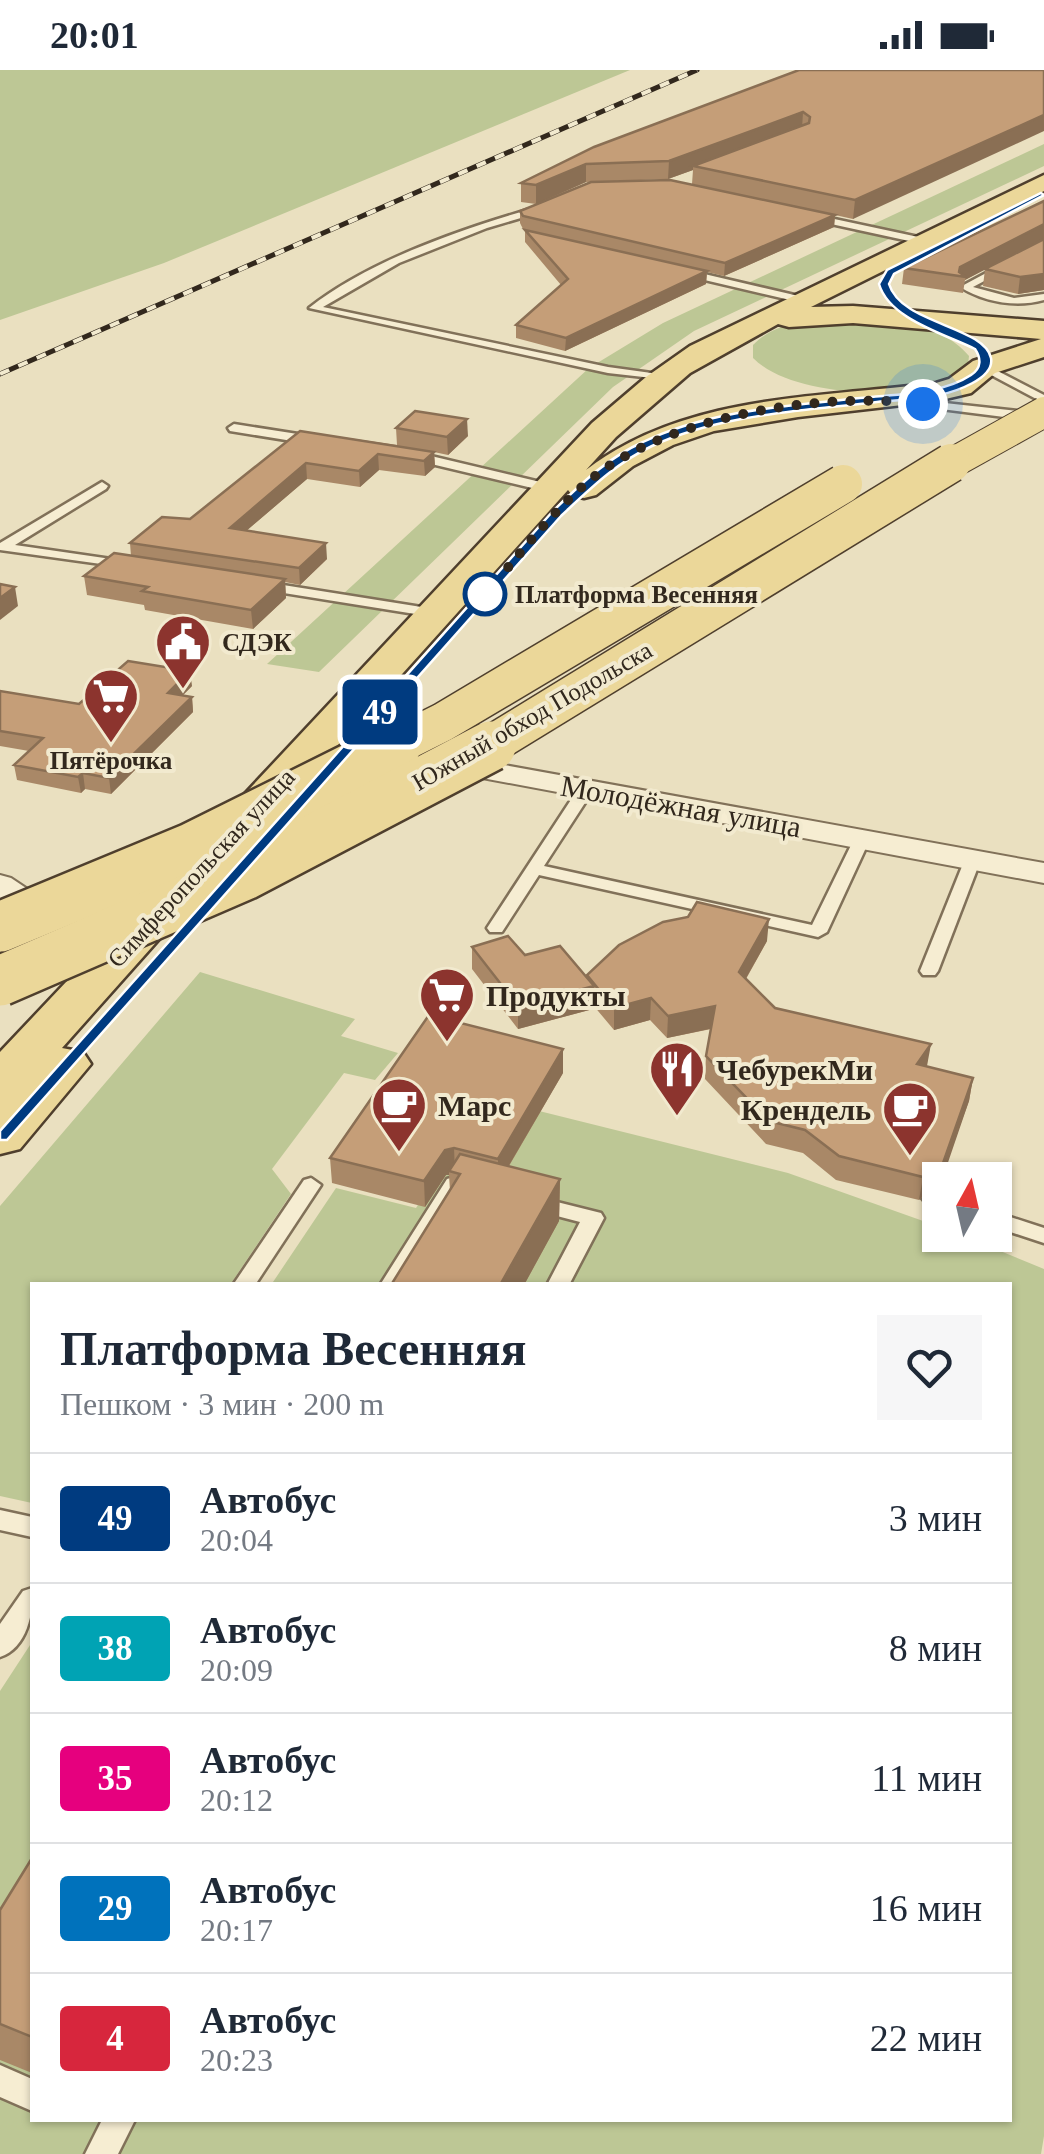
<!DOCTYPE html>
<html lang="ru">
<head>
<meta charset="utf-8">
<style>
  :root { --surface:#fff; --page:#f6f6f7; --text:#1f2937; --muted:#747a83; --line:#e0e1e3 }
  body { margin:0; font-family:"Times New Roman",serif; background:var(--page); color:var(--text); height:100vh; display:flex; flex-direction:column; font-size:38px; white-space:nowrap }
  * { box-sizing:border-box; margin:0 }
  p { font-size:32px; color:var(--muted) }
  .icon { flex:none; width:55px; height:55px; fill:none; stroke:currentColor; stroke-width:2; stroke-linecap:round; stroke-linejoin:round }
  .map { position:relative; flex:1; overflow:hidden }
  .details { position:absolute; left:30px; top:1212px; width:982px; height:840px; display:flex; flex-direction:column; background:var(--surface); border-radius:0px; box-shadow:0 2px 8px #0004 }
  .details>* { flex:none }
  .badge { padding:0 20px; border-radius:8px; font-size:35px; line-height:65px }
  .needle { width:65px; rotate:8deg }
  .controls { position:absolute; left:922px; top:1092px; display:grid; gap:20px }
  .controls a { display:grid; place-items:center; width:90px; height:90px; border-radius:0px; background:var(--surface); box-shadow:0 2px 8px #0004; font-size:50px }
  .you { position:absolute; width:50px; height:50px; margin:-25px; border:8px solid #fff; border-radius:50%; background:#1a73e8; box-shadow:0 0 0 15px #1a73e833 }
  .map>.badge { position:absolute; translate:-50% -50%; box-shadow:0 0 0 5px #fff }
  .round { display:grid; place-items:center; flex:none; width:105px; height:105px; border-radius:0px; background:var(--page) }
  .headline { display:flex; align-items:center; justify-content:space-between; height:170px; padding:0 30px }
  h1 { font-size:48px; font-weight:600; line-height:75px }
  ul { padding:0; list-style:none }
  li { display:flex; align-items:center; gap:30px; height:130px; padding:0 30px; border-top:2px solid var(--line) }
  li div { flex:1 }
  li b { display:block; font-size:38px }
  li em { font-style:normal }
  li .badge { min-width:110px; font-weight:700; text-align:center }
  .status { display:flex; justify-content:space-between; align-items:center; height:70px; padding:0 50px; background:var(--surface); direction:ltr }
  .status svg { height:28px; fill:currentColor }
  .map>svg:first-child { display:block }
</style>
</head>
<body>
<div class="status"><b>20:01</b><svg viewBox="0 0 49 12"><path d="M0 12V9h3v3zM5 12V6h3v6zM10 12V3h3v9zM15 12V0h3v12zM26 1h20v11H26zM47 4h2v5h-2z"/></svg></div>
<div class="map">
<svg width="1044" height="2084" viewBox="0 0 1044 2084">
  <rect width="100%" height="100%" fill="#eae0c0"/>
  <g fill="#bdc795">
    <polygon points="0,0 630,0 164,193 0,250"/>
    <polygon points="1044,74 1044,96 694,261 613,317 319,602 267,594 589,298 663,253"/>
    <path d="M828,249C873,253 938,247 969,286L968,295C961,301 951,310 942,313C893,329 791,326 753,288V275C773,254 801,252 828,249Z"/>
    <polygon points="200,902 355,949 341,966 398,983 375,1010 344,1003 272,1099 291,1124 230,1215 32,1215 32,1433 0,1426 0,1136"/>
    <polygon points="487,1028 788,1103 940,1157 940,1165 961,1165 1044,1199 1044,2066 1041,2084 0,2084 0,1621 32,1572 32,2050 1010,2050 1010,1215 271,1215 336,1118 416,1138"/>
  </g>
  <g fill="none" stroke-linecap="round" stroke-linejoin="round">
    <g stroke="#817159" stroke-width="5">
      <g id="lane">
        <path d="M545,135L548,140L487,158L399,193L323,237L608,297L666,305L672,308L670,310L608,303L309,238C371,189 469,156 545,135Z"/>
        <polygon points="811,144 923,168 928,171 923,174 808,149"/>
        <path d="M1044,172V179L973,217L1014,228L1044,224V230C1016,238 984,232 960,217Z"/>
        <polygon points="683,199 803,227 808,230 803,233 679,204"/>
        <polygon points="984,294 1044,325 1044,333 980,299 978,297"/>
        <polygon points="890,327 1035,343 1041,347 1035,351 886,332 884,330"/>
        <polygon points="234,354 317,367 323,371 317,375 230,361 228,358"/>
        <polygon points="410,381 553,415 555,418 549,422 406,388 404,385"/>
        <polygon points="102,412 108,416 106,419 15,475 125,491 132,495 130,498 0,480 0,473"/>
        <polygon points="258,511 434,539 441,543 434,547 253,518 251,515"/>
        <polygon points="586,714 594,719 544,796 812,855 854,769 862,764 870,769 827,862 818,867 539,805 502,862 490,862 487,858 580,716"/>
        <polygon points="973,784 981,789 938,901 935,905 923,905 920,901 965,789"/>
        <polygon points="454,1107 477,1113 480,1118 470,1125 459,1122 402,1215 380,1215 447,1109"/>
        <polygon points="311,1108 321,1115 255,1215 233,1215 304,1110"/>
        <polygon points="933,1121 940,1123 940,1137 926,1133 922,1128"/>
        <polygon points="537,1127 601,1143 604,1148 569,1215 547,1215 580,1152 530,1139 526,1134"/>
        <polygon points="995,1142 1044,1158 1044,1173 995,1157"/>
        <polygon points="0,1440 32,1447 32,1467 0,1460"/>
        <path d="M32,1518C34,1542 27,1578 0,1587V1554L23,1521Z"/>
        <polygon points="0,1995 32,2009 32,2041 0,2027"/>
        <polygon points="102,2050 135,2050 118,2084 85,2084"/>
      </g>
    </g>
    <g stroke="#817159" stroke-width="4">
      <g id="street">
        <polygon points="444,684 1044,793 1044,813 434,699 429,693 434,687"/>
        <polygon points="0,805 11,808 68,846 73,853 68,860 44,860 0,830"/>
      </g>
    </g>
    <g stroke="#4f3f2d" stroke-width="5">
      <g id="primary">
        <path d="M1044,105V121L811,237L853,236L1044,251V287L995,303L971,323L937,331L798,347L714,361L673,375L633,396L596,425L584,428L572,425L568,420L257,765L241,769L225,765L218,755L225,745L592,353L646,307L690,276ZM853,253L1041,269L973,291L949,309L936,313C818,328 685,324 586,400L616,367L690,303L778,254L789,257Z"/>
        <polygon points="168,818 185,822 192,832 62,978 83,982 91,994 20,1079 0,1084 0,982 151,822"/>
      </g>
    </g>
    <use href="#lane" fill="#f6edd2" fill-rule="evenodd"/>
    <use href="#street" fill="#f6edd2" fill-rule="evenodd"/>
    <use href="#primary" fill="#ebd799" fill-rule="evenodd"/>
    <g stroke="#32281d" stroke-width="5">
      <polyline id="rail" points="0,304 697,0"/>
    </g>
    <use href="#rail" stroke="#f2eacf" stroke-width="4" stroke-dasharray="10" stroke-linecap="butt"/>
    <g stroke="#4f3f2d" stroke-width="32" stroke-linecap="butt">
      <polyline id="primary-bridge-far2" points="947,396 1044,342"/>
    </g>
    <g stroke="#4f3f2d" stroke-width="41" stroke-linecap="butt">
      <g id="primary-bridge-far1">
        <polyline points="391,678 443,652 843,414"/>
        <polyline points="486,678 951,393"/>
      </g>
    </g>
    <g stroke="#4f3f2d" stroke-width="54" stroke-linecap="butt">
      <g id="primary-bridge">
        <polyline points="0,857 191,778 396,676"/>
        <polyline points="0,911 245,805 491,676"/>
      </g>
    </g>
    <use href="#primary-bridge-far2" stroke="#ebd799" stroke-width="30"/>
    <use href="#primary-bridge-far1" stroke="#ebd799" stroke-width="38"/>
    <use href="#primary-bridge" stroke="#ebd799" stroke-width="49"/>
  </g>
  <g fill="#a98867" fill-rule="evenodd">
    <path d="M1044,0L853,149L835,145L834,157L724,206L707,202L706,214L565,281L516,268V255L561,215L525,172V160L627,183L523,159L520,153V141L536,134L521,132V113L594,77ZM693,100L692,114L782,134H538L586,112L668,109Z"/>
    <polygon points="1044,131 1044,220 1018,224 983,216 985,199 965,210 963,223 902,214 904,198"/>
    <polygon points="396,358 468,366 448,385 434,382 435,397 425,406 379,400 360,417 307,409 246,461 327,489 300,515 285,512 286,528 253,559 145,540 144,535 87,525 84,506 131,486 130,473 190,449 300,361 397,375"/>
    <polygon points="192,616 183,625 192,627 193,642 111,724 85,719 81,723 17,710 14,695 29,681 0,676 0,621 79,634"/>
    <polygon points="767,871 746,909 775,938 927,997 973,1008 969,1031 940,1110 938,1119 931,1118 919,1130 836,1110 803,1083 766,1074 705,1009 706,986 711,959 667,968 650,950 614,960 593,935 593,939 518,959 472,899 472,877 525,885 587,908 587,905"/>
    <polygon points="563,1003 509,1096 560,1109 559,1151 524,1215 391,1215 450,1121 449,1105 446,1105 425,1137 332,1113 330,1088"/>
    <polygon points="32,1788 32,2003 0,1990 0,1840"/>
  </g>
  <g fill="#8a6f54">
    <polygon points="803,42 802,59 693,96 693,100 668,109 669,91"/>
    <polygon points="1044,45 1044,61 853,149 855,130"/>
    <polygon points="586,94 586,112 536,134 536,115"/>
    <polygon points="835,145 834,157 724,206 725,193"/>
    <polygon points="1044,154 1044,169 965,210 966,207 958,206 960,197"/>
    <polygon points="707,201 706,214 565,281 566,268"/>
    <polygon points="1044,204 1044,220 1018,224 1020,207"/>
    <polygon points="467,349 468,366 448,385 447,367"/>
    <polygon points="434,382 435,397 425,406 424,391"/>
    <polygon points="378,384 379,400 360,417 359,401"/>
    <polygon points="306,393 307,409 231,474 230,458"/>
    <polygon points="326,473 327,489 300,515 299,498"/>
    <polygon points="285,509 286,528 253,559 251,540"/>
    <polygon points="15,517 18,536 0,550 0,528"/>
    <polygon points="190,601 192,616 170,638 168,623"/>
    <polygon points="192,627 193,642 111,724 109,708"/>
    <polygon points="83,703 85,719 81,723 78,707"/>
    <polygon points="769,849 767,871 737,924 739,902"/>
    <polygon points="594,916 593,939 518,959 518,936"/>
    <polygon points="651,928 650,950 614,960 614,938"/>
    <polygon points="715,936 714,958 667,968 668,946"/>
    <polygon points="931,974 927,996 917,994"/>
    <polygon points="563,979 563,1003 498,1114 498,1089"/>
    <polygon points="973,1008 969,1031 942,1110 940,1110 938,1119 942,1096"/>
    <polygon points="454,1078 455,1102 449,1101 449,1105 446,1105 425,1137 424,1111 445,1080"/>
    <polygon points="935,1095 931,1118 919,1130 923,1107"/>
    <polygon points="560,1109 559,1151 524,1215 500,1215"/>
  </g>
  <g fill="#c59e78" stroke="#8a6f54" stroke-width="2.5">
    <polygon points="799,0 1044,0 1044,45 855,130 693,96 809,53 810,47 803,42 669,91 586,94 536,115 521,113 594,77"/>
    <polygon points="670,110 835,145 725,193 523,146 520,141 591,112"/>
    <polygon points="1044,131 1044,154 960,197 959,202 966,207 904,198"/>
    <polygon points="525,160 707,201 566,268 516,255 568,209"/>
    <polygon points="1044,169 1044,204 1020,207 985,199"/>
    <polygon points="415,341 467,349 447,367 396,358"/>
    <polygon points="300,361 434,382 424,391 378,384 359,401 306,393 230,458 326,473 299,498 130,473 162,447 190,449"/>
    <polygon points="114,483 285,509 251,540 142,521 148,517 84,506"/>
    <polygon points="0,514 15,517 0,528"/>
    <polygon points="128,591 190,601 168,623 192,627 109,708 83,703 78,707 14,695 43,668 0,661 0,621 79,634"/>
    <polygon points="697,832 769,849 739,902 775,938 931,974 917,994 973,1008 942,1096 935,1095 923,1107 839,1086 805,1060 769,1051 706,986 715,936 668,946 651,928 614,938 587,905 619,875 663,852 688,847"/>
    <polygon points="508,866 525,885 560,876 594,916 518,936 472,877"/>
    <polygon points="429,945 563,979 498,1089 454,1078 445,1080 424,1111 330,1088"/>
    <polygon points="460,1084 560,1109 500,1215 391,1215 460,1104 449,1101"/>
    <polygon points="32,1788 32,1967 0,1954 0,1840"/>
  </g>
  <path fill="#003b80" stroke="#fff" stroke-width="2.5" d="M1041,123L1044,125L894,204L889,214C901,254 984,256 991,288C995,309 954,322 939,325C919,330 897,330 877,332C803,341 721,344 652,376C616,393 590,419 561,446L7,1070H0V1061L553,441C581,414 607,388 643,372C709,340 788,336 860,328C895,324 941,325 971,305C982,298 981,288 975,279C945,264 889,249 879,214L887,200Z"/>
  <g fill="none" stroke-linecap="round" stroke-linejoin="round">
    <path stroke="#32281d" stroke-width="10" stroke-dasharray="0 18" d="M485,524L479,531C519,487 557,432 606,398C686,343 828,322 923,334"/>
  </g>
  <defs>
    <g id="civic-pin" transform="scale(2.875)"><path d="M0 17L-7.5 6A9.5 9.5 0 1 1 7.5 6Z" fill="#8c342e" stroke="#f2eacf"/><path d="M-.6-6.5H3V-4.5H.6V-3L4-1V1h2V6H-6V1h2V-1L-.6-3ZM-1.2 2.5V6h2.4V2.5Z" fill="#fff"/></g>
    <g id="supermarket-pin" transform="scale(2.875)"><path d="M0 17L-7.5 6A9.5 9.5 0 1 1 7.5 6Z" fill="#8c342e" stroke="#f2eacf"/><path d="M-6-5.5h2.5l.6 2H6L4.5 2H-2.5L-4.4-4H-6ZM-1.5 3.2a1.3 1.3 0 1 0 .1 0ZM3 3.2a1.3 1.3 0 1 0 .1 0Z" fill="#fff"/></g>
    <g id="restaurant-pin" transform="scale(2.875)"><path d="M0 17L-7.5 6A9.5 9.5 0 1 1 7.5 6Z" fill="#8c342e" stroke="#f2eacf"/><path d="M-5-6h1v4h1v-4h1v4h1v-4h1v5L-1.5 .5V6h-2V.5L-5-1ZM5-6V6H3V1.5H1.5Q1.5-4 5-6Z" fill="#fff"/></g>
    <g id="cafe-pin" transform="scale(2.875)"><path d="M0 17L-7.5 6A9.5 9.5 0 1 1 7.5 6Z" fill="#8c342e" stroke="#f2eacf"/><path d="M-5.5-4.5H6V0H3Q3 3.5 0 3.5H-2.5Q-5.5 3.5-5.5 0ZM3-3.2v2h1.7v-2ZM-6 4.5H4V6H-6Z" fill="#fff"/></g>
  </defs>
  <g fill-rule="evenodd">
    <use href="#civic-pin" x="183" y="572"/>
    <use href="#supermarket-pin" x="111" y="626"/>
    <use href="#supermarket-pin" x="447" y="925"/>
    <use href="#restaurant-pin" x="677" y="999"/>
    <use href="#cafe-pin" x="399" y="1035"/>
    <use href="#cafe-pin" x="910" y="1039"/>
  </g>
  <circle fill="#fff" stroke="#003b80" stroke-width="5" cx="485" cy="524" r="20"/>
  <g text-anchor="middle" dominant-baseline="central" stroke-width="8" stroke-linejoin="round" paint-order="stroke">
    <g font-size="25" font-weight="bold" fill="#32281d" stroke="#f2eacf" text-anchor="start">
      <text x="515" y="524">Платформа Весенняя</text>
    </g>
    <g font-size="25" font-weight="bold" fill="#32281d" stroke="#f2eacf" text-anchor="start">
      <text x="222" y="572">СДЭК</text>
      <text x="111" y="690" text-anchor="middle">Пятёрочка</text>
    </g>
    <g font-size="25" fill="#32281d" stroke="#f2eacf">
      <text transform="translate(532 646) rotate(-30)">Южный обход Подольска</text>
      <text transform="translate(201 798) rotate(-47)">Симферопольская улица</text>
    </g>
    <g font-size="30" fill="#32281d" stroke="#f2eacf">
      <text transform="translate(681 736) rotate(10)">Молодёжная улица</text>
    </g>
    <g font-size="30" font-weight="bold" fill="#32281d" stroke="#f2eacf" text-anchor="start">
      <text x="486" y="925">Продукты</text>
      <text x="716" y="999">ЧебурекМи</text>
      <text x="438" y="1035">Марс</text>
      <text x="871" y="1039" text-anchor="end">Крендель</text>
    </g>
  </g>
</svg>
<div class="controls">
<a><svg class="needle" viewBox="-14 -14 28 28"><path d="M0-13l5 13h-10z" fill="#e53935"/><path d="M0 13l5-13h-10z" fill="#747a83"/></svg></a>
</div>
<div class="you" style="left:923px;top:334px"></div>
<b class="badge" style="left:380px;top:642px;background:#003b80;color:#fff">49</b>
<section class="details">
<div class="headline"><div><h1>Платформа Весенняя</h1><p>Пешком · 3 мин · 200 m</p></div><a class="round"><svg class="icon" aria-label="heart" viewBox="0 0 24 24"><path d="M12 20l-8-8c-3-5 5-10 8-4 3-6 11-1 8 4z"/></svg></a></div>
<ul>
<li><span class="badge" style="background:#003b80;color:#fff">49</span><div><b>Автобус</b><p>20:04</p></div><em>3 мин</em></li>
<li><span class="badge" style="background:#00a3b4;color:#fff">38</span><div><b>Автобус</b><p>20:09</p></div><em>8 мин</em></li>
<li><span class="badge" style="background:#e6007e;color:#fff">35</span><div><b>Автобус</b><p>20:12</p></div><em>11 мин</em></li>
<li><span class="badge" style="background:#0072bc;color:#fff">29</span><div><b>Автобус</b><p>20:17</p></div><em>16 мин</em></li>
<li><span class="badge" style="background:#d7263d;color:#fff">4</span><div><b>Автобус</b><p>20:23</p></div><em>22 мин</em></li>
</ul>
</section>
</div>
</body>
</html>
